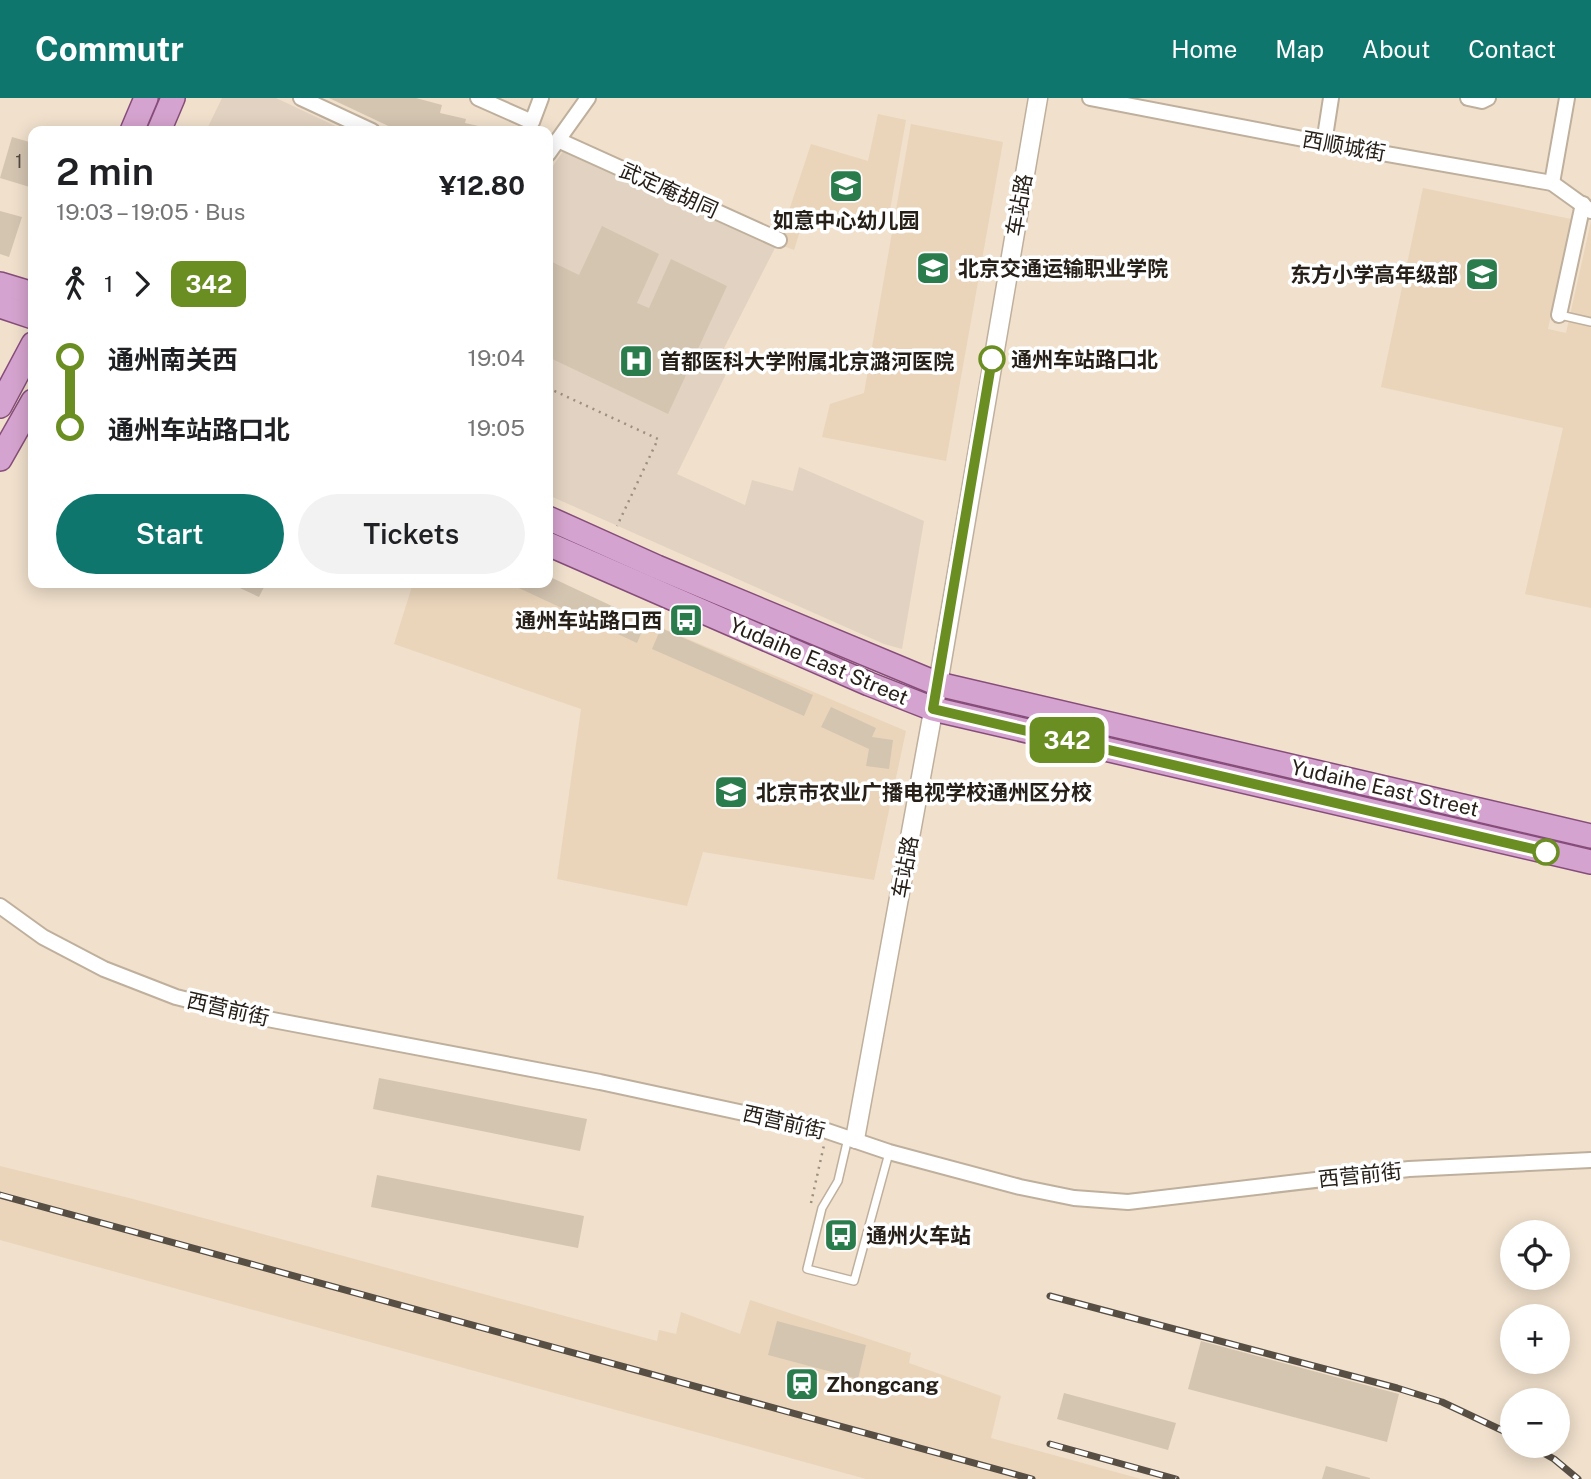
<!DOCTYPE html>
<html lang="en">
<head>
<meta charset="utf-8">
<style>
  :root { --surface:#fff; --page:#f2f2f2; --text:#202124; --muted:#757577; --accent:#0f766e }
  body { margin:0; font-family:"Public Sans","Noto Sans SC",sans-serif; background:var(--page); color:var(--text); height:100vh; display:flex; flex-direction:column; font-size:26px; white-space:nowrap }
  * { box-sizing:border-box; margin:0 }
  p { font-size:23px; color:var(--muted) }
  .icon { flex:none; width:38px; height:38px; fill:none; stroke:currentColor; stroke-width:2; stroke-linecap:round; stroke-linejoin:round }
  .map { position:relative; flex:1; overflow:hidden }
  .panel { position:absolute; left:28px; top:28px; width:525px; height:462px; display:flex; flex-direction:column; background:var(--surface); border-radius:14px; box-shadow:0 4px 18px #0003 }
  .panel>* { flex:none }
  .badge { padding:0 14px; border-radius:10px; font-size:24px; line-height:46px }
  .buttons { position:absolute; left:1500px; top:1122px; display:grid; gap:14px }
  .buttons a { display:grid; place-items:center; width:70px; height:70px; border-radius:50%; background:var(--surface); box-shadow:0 4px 18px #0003; font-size:35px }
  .map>.badge { position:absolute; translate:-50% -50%; box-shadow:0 0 0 4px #fff }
  .legs { display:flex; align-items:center; gap:10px; height:77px; padding:0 28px; font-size:23px }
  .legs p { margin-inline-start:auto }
  .headline { display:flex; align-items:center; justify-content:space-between; height:119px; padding:0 28px }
  h1 { font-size:38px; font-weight:600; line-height:52px }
  .cta { display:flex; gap:14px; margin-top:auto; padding:14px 28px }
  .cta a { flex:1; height:80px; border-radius:42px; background:var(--accent); color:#fff; font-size:28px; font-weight:600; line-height:80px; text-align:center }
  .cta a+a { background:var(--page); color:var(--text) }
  ul { padding:0 28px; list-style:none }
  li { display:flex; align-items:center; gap:24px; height:70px; font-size:26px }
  li i { display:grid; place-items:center; width:10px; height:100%; margin:0 9px; background:currentColor }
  li i::after { content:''; width:18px; height:18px; margin:-9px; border:5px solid; border-radius:50%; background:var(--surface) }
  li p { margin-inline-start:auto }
  li:first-child i { background:linear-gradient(#0000 50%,currentColor 0) }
  li:last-child i { background:linear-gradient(currentColor 50%,#0000 0) }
  header { display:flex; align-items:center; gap:42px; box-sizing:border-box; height:98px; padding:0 35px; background:var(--accent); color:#fff }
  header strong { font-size:33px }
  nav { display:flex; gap:38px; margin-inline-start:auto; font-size:24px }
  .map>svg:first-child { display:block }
</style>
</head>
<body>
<header>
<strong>Commutr</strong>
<nav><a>Home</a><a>Map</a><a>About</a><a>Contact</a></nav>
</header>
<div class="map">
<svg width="1591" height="1381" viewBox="0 0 1591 1381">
  <rect width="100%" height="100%" fill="#f0e0cc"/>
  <g fill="#ead5bb">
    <polygon points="878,16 906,22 887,129 806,114 794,152 778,146 811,46 868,63"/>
    <polygon points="911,26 1003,44 946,363 822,339 830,306 864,295"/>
    <polygon points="1423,90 1571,121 1548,231 1566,235 1591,123 1591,510 1525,496 1563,330 1381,289"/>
    <polygon points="548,482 906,633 874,782 703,754 687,808 557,781 581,611 394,546 413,485 548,485"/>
    <polygon points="0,1068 133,1101 657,1243 659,1232 676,1236 681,1214 740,1236 750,1202 911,1255 909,1265 1001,1298 991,1340 1141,1381 866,1381 0,1142"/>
  </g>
  <g fill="#e2d2c1">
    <polygon points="222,0 276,0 346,33 206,33"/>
    <polygon points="564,52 776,148 719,260 731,266 677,376 745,407 752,382 793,393 799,369 924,423 902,551 884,546 548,397 548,75"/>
  </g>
  <g fill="#d4c5b1">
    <polygon points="329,0 416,0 442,7 440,15 466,21 465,25 492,31 491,33 399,33"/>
    <polygon points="12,39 33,45 33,90 0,80"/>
    <polygon points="0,113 22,119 9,159 0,156"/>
    <polygon points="602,128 659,156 637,205 649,210 671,161 727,188 668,316 548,259 548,162 579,177"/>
    <polygon points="548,478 646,524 637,545 508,485 548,485"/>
    <polygon points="229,485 266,485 259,499"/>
    <polygon points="661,530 813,597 804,618 652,551"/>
    <polygon points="831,609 876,630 872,639 893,642 889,671 866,668 869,651 821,629"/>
    <polygon points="379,980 587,1021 580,1053 373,1011"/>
    <polygon points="377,1077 584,1118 578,1150 371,1109"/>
    <polygon points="777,1223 866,1247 858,1281 768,1257"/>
    <polygon points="1201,1243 1399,1296 1387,1344 1188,1291"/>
    <polygon points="1064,1295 1176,1325 1168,1352 1057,1321"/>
    <polygon points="1326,1368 1370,1380 1370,1381 1322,1381"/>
  </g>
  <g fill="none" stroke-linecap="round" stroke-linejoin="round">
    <g stroke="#bfb09d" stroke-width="10">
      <g id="service">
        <polyline points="1560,217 1591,224"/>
        <polyline points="848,1040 838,1083 822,1110 807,1171 854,1183 889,1055"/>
      </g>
    </g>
    <g stroke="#bfb09d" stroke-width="18">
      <g id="minor">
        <polyline points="301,0 372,33"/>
        <polyline points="478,0 532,24 541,0"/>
        <polyline points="1090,0 1324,45 1552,85 1591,113"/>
        <polyline points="1468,0 1482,3 1488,0"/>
        <polyline points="558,42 779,142"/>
        <polyline points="1324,45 1331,0"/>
        <polyline points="548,56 588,0"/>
        <polyline points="1552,85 1567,0"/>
        <polyline points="1559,217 1583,106"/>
        <polyline points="0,808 43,839 104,871 176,899 257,919 600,984 827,1033 889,1054 1020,1089 1074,1100 1128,1104 1409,1071 1591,1062"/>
      </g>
    </g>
    <g stroke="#bfb09d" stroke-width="21">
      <polyline id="tertiary" points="855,1041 938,586 1038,0"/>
    </g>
    <g stroke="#864d7a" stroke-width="26">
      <g id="primary">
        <polyline points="132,33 146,0"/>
        <polyline points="159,33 173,0"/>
        <polyline points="0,186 33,196"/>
        <polyline points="0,208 33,219"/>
        <polyline points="0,308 33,246"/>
        <polyline points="0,361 33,303"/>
        <polyline points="548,420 657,469 938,586 1591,738"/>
        <polyline points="548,446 869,586 933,611 1591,764"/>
      </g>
    </g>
    <g stroke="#9b8f81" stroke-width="2.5" stroke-dasharray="2 5" stroke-linecap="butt">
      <polyline points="548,290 658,341 617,428"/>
      <polyline points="811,1105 824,1047"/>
    </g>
    <use href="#service" stroke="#fff" stroke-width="7"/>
    <use href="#minor" stroke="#fff" stroke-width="14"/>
    <use href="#tertiary" stroke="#fff" stroke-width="18"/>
    <use href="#primary" stroke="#d5a3cf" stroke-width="23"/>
    <g stroke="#574e44" stroke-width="7">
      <g id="rail">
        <polyline points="0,1097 1032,1381"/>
        <polyline points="1050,1198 1397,1290 1442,1304 1512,1337"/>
        <polyline points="1050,1346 1176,1381"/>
        <polyline points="1531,1348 1554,1361 1578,1381"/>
      </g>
    </g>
    <use href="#rail" stroke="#fff" stroke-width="4.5" stroke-dasharray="13" stroke-linecap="butt"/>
  </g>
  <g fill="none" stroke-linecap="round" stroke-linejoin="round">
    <g stroke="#fff" stroke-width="16">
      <polyline id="line-1" points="992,261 933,611 1546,754"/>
    </g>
    <use href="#line-1" stroke="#6b8e23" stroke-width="10"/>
  </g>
  <defs>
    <g id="school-square" transform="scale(1.75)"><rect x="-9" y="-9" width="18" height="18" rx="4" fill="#2b7c4d" stroke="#fff"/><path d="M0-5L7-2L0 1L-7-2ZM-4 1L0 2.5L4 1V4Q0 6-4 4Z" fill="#fff"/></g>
    <g id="university-square" transform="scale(1.75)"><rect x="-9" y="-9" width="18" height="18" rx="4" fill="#2b7c4d" stroke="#fff"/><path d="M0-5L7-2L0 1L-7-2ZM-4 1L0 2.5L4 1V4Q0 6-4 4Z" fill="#fff"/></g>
    <g id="hospital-square" transform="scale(1.75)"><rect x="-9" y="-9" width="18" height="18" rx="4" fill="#2b7c4d" stroke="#fff"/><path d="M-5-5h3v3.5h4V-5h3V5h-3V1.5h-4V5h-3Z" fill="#fff"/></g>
    <g id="bus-square" transform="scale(1.75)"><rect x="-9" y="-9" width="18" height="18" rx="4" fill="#2b7c4d" stroke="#fff"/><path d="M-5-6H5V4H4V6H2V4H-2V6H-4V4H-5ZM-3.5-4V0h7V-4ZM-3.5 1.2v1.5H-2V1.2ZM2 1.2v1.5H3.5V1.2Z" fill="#fff"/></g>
    <g id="station-square" transform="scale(1.75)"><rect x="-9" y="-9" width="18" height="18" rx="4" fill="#2b7c4d" stroke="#fff"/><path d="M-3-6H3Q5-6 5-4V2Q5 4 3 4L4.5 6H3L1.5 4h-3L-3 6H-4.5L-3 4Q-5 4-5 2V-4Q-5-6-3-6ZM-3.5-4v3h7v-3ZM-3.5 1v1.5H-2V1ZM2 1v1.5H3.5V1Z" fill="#fff"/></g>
  </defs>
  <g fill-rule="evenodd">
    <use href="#school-square" x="846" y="88"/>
    <use href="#university-square" x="933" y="170"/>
    <use href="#school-square" x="1482" y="176"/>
    <use href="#hospital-square" x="636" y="263"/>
    <use href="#bus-square" x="686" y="522"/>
    <use href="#university-square" x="731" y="694"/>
    <use href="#bus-square" x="841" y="1137"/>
    <use href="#station-square" x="802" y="1286"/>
  </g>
  <g fill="#fff" stroke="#6b8e23" stroke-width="3.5">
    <circle cx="992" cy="261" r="12"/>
    <circle cx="1546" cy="754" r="12"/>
  </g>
  <g text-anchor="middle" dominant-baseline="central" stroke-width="7" stroke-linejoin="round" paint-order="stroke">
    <g font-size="18" fill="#52493f">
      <text x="19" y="63">1</text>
    </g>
    <g font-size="21" fill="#262019" stroke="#fff">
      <text transform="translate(1344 48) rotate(10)">西顺城街</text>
      <text transform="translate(669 92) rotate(24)">武定庵胡同</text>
      <text transform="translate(1019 107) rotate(-80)">车站路</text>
      <text transform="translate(819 563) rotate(23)">Yudaihe East Street</text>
      <text transform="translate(1385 690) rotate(13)">Yudaihe East Street</text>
      <text transform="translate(905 769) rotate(-80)">车站路</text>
      <text transform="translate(228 911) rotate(13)">西营前街</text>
      <text transform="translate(784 1024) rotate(13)">西营前街</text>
      <text transform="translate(1360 1077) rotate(-6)">西营前街</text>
    </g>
    <g font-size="21" font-weight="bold" fill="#262019" stroke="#fff" text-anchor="start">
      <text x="846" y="122" text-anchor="middle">如意中心幼儿园</text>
      <text x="958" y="170">北京交通运输职业学院</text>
      <text x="1458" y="176" text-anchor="end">东方小学高年级部</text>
      <text x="660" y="263">首都医科大学附属北京潞河医院</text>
      <text x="662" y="522" text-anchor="end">通州车站路口西</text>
      <text x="756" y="694">北京市农业广播电视学校通州区分校</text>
      <text x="866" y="1137">通州火车站</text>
      <text x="826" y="1286">Zhongcang</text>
    </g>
    <g font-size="21" font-weight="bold" fill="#262019" stroke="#fff" text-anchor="start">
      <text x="1011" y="261">通州车站路口北</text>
    </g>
  </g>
</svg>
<div class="buttons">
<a><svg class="icon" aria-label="locate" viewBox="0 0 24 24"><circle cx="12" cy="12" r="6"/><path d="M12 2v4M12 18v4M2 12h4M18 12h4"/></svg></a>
<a>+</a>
<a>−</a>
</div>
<b class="badge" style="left:1067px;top:642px;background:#6b8e23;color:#fff">342</b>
<section class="panel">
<div class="headline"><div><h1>2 min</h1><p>19:03 – 19:05 · Bus</p></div><b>¥12.80</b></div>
<div class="legs"><svg class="icon" aria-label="walk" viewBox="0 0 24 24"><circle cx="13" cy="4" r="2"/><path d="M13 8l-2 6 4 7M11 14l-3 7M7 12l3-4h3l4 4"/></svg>1<svg class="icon" aria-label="forward" viewBox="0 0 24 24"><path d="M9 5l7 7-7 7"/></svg><b class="badge" style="background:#6b8e23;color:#fff">342</b></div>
<ul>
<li><i style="color:#6b8e23"></i><b>通州南关西</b><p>19:04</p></li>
<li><i style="color:#6b8e23"></i><b>通州车站路口北</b><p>19:05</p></li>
</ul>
<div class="cta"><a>Start</a><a>Tickets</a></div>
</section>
</div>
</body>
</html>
